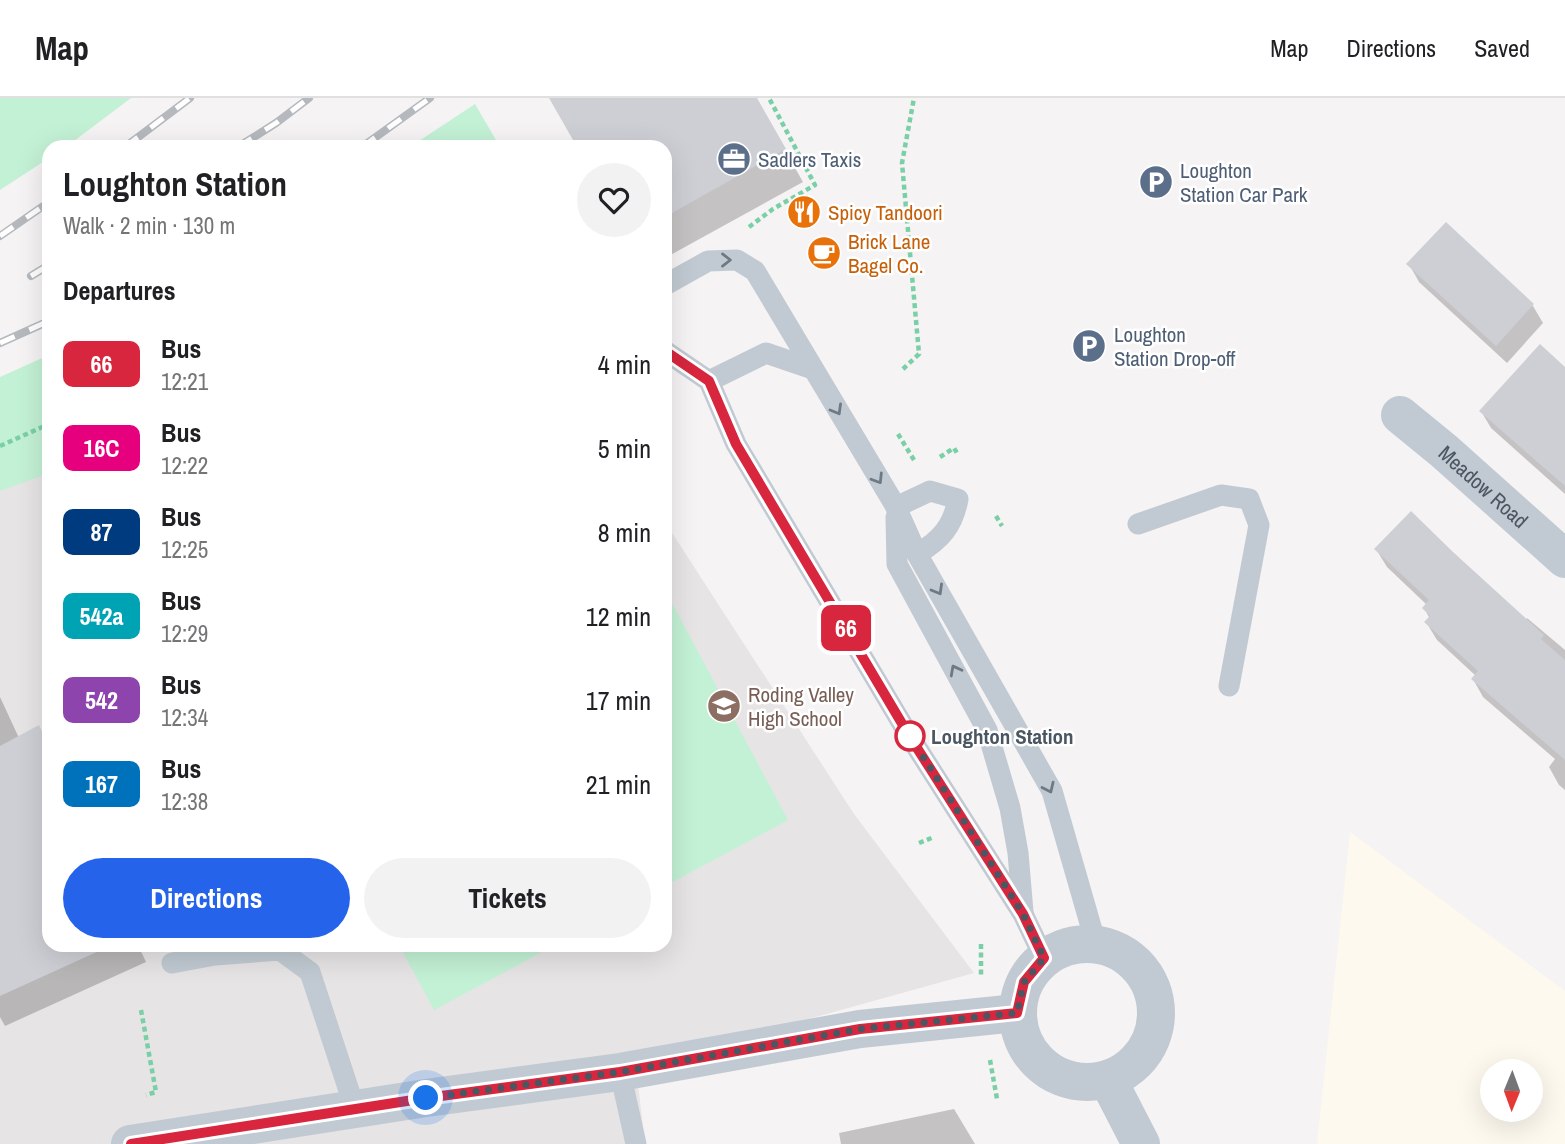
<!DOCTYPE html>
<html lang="en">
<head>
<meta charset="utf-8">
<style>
  :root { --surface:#fff; --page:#f2f2f2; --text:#202124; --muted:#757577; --line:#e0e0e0; --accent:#2563eb }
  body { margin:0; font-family:"Archivo Narrow",sans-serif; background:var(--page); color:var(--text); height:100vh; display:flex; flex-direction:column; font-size:26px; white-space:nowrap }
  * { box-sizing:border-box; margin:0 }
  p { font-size:23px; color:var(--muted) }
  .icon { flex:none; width:38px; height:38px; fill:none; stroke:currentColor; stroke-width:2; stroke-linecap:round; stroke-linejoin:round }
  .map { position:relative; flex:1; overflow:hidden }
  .side { position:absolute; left:42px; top:42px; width:630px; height:812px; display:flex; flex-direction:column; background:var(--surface); border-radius:21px; box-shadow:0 7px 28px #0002 }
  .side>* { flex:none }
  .badge { padding:0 14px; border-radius:10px; font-size:24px; line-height:46px }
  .needle { width:46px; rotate:181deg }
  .fabs { position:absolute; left:1480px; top:961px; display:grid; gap:14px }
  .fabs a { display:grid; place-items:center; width:63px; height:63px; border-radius:50%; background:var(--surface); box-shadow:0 7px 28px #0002; font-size:35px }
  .you { position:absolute; width:35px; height:35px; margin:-18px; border:5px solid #fff; border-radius:50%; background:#1a73e8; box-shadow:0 0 0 10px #1a73e833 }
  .map>.badge { position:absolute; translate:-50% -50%; box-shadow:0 0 0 4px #fff }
  h2 { padding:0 21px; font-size:26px; line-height:63px }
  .round { display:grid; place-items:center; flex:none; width:74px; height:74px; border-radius:37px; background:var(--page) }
  .overview { display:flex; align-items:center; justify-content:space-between; height:119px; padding:0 21px }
  h1 { font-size:33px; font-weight:800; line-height:52px }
  .action { display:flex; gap:14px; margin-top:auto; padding:14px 21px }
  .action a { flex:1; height:80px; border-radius:42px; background:var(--accent); color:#fff; font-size:28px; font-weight:800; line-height:80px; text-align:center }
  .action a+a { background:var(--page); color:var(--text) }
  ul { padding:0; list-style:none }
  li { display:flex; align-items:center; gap:21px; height:84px; padding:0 21px }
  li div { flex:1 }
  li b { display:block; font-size:26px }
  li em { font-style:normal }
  li .badge { min-width:77px; font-weight:700; text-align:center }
  header { display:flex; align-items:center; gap:42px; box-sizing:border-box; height:98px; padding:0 35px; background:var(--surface); border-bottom:2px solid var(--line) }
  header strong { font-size:33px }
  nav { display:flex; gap:38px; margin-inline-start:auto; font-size:24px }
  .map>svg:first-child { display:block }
</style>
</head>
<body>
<header>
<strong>Map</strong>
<nav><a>Map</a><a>Directions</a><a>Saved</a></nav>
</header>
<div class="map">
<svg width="1565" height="1046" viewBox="0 0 1565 1046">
  <rect width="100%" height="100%" fill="#f5f3f3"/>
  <path fill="#fdf9ef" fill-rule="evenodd" d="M1350,734L1565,893V1046H1317ZM1493,973H1531V1012H1493Z"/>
  <polygon fill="#e6e4e5" points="49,346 49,847 665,847 665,424 854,716 974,875 636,969 645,1046 0,1046 0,364"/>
  <g fill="#c3f1d5">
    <polygon points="0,0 131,0 66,49 49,49 49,60 0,92"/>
    <polygon points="475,6 500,49 410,49"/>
    <polygon points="49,257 49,378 41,378 0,393 0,279"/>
    <polygon points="665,492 788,722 665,788"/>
    <polygon points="399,847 555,847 434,912"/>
  </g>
  <g fill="#0003">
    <polygon points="551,0 756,0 803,84 665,160 665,49 579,49"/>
    <polygon points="1446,126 1533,208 1543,225 1507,265 1419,184 1409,166"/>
    <polygon points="1565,271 1565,396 1491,330 1481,313"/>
    <polygon points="1376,451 1526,522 1527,520 1565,552 1565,692 1559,687 1549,669 1555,661 1483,599 1473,581 1476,578 1437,542 1426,524 1430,521 1424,510 1427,507 1387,469"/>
    <polygon points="0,599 19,640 38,630 49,648 49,847 138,847 146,864 5,928 0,919"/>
    <polygon points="954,1011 975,1046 841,1046 839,1035"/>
  </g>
  <g fill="#cdcfd5">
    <polygon points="549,0 757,0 786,51 665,119 665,49 577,49"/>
    <polygon points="1446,124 1534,206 1496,248 1406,166"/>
    <polygon points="1540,246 1565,269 1565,388 1479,313"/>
    <polygon points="1411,413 1453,454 1544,537 1541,541 1565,562 1565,662 1471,581 1478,573 1424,524 1430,518 1422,510 1429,502 1374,451"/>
    <polygon points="39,627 49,649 49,847 112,847 0,898 0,648"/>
  </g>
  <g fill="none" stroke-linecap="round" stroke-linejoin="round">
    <g stroke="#7ad0a6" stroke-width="4.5" stroke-dasharray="5 3.5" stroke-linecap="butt">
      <polyline points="749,129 773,111 815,87 769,0"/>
      <polyline points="903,271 919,256 902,65 914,0"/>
      <polyline points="898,336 914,362"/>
      <polyline points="0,348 49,326"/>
      <polyline points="940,359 954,350 957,355"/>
      <polyline points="996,418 1002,428"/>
      <polyline points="919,745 934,739"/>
      <polyline points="981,846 981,877"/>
      <polyline points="141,912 156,994 146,997"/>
      <polyline points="990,962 997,1001"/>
    </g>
    <g stroke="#c1cad2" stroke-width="21">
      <polyline points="665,187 708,163 737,162 755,173 896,409 917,456 1052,693 1096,846"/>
      <polyline points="665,253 709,283 736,346 910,639 1023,816 1044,860"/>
      <polyline points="709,283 766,255 813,271"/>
      <path d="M896,409L930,393L958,401C953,428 941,442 917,456"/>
      <polyline points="896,419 897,466 987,632 1010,710 1018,755 1023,814"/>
      <polyline points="1138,426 1221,397 1249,401 1259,427 1229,588"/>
      <polyline points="172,865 215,857 280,852 310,874 355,1011"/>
      <polyline points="620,974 636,1046"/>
    </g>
    <path stroke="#c1cad2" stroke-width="38" id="s1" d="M1400,317L1444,353L1565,461"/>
    <g stroke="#c1cad2" stroke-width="38">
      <circle cx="1087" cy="915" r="69"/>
      <polyline points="1108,982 1141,1046"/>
      <polyline points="130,1046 426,1000 620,974 860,931 1017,915"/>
    </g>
    <g stroke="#b5b8bd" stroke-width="8">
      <g id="rail">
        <polyline points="125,49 190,0"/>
        <polyline points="238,49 276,25 309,0"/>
        <polyline points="362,49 430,0"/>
        <polyline points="0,138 49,104"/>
        <polyline points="31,178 49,167"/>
        <polyline points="0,245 49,223"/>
      </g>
    </g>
    <use href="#rail" stroke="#fff" stroke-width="5" stroke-dasharray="16" stroke-linecap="butt"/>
  </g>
  <defs><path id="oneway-chevron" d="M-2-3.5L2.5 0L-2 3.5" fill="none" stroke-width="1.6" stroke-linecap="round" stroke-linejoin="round" transform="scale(1.75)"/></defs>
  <g stroke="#6e7983">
    <use href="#oneway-chevron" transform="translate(726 162)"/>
    <use href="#oneway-chevron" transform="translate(837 312) rotate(60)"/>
    <use href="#oneway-chevron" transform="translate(878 381) rotate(58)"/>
    <use href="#oneway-chevron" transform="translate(938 492) rotate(60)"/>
    <use href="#oneway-chevron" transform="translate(955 572) rotate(-118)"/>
    <use href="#oneway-chevron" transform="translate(1049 690) rotate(65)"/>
  </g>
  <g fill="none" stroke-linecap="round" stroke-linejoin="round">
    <g stroke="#fff" stroke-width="16">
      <polyline id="line" points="131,1046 426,1000 620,974 860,931 1017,915 1024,884 1044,860 1023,816 910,639 736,346 709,283 665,253"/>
    </g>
    <use href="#line" stroke="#d7263d" stroke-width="10"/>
    <polyline stroke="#4a5661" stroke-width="7" stroke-dasharray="0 12.6" points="426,1000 620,974 860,931 1017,915 1024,884 1044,860 1023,816 910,638"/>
  </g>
  <defs>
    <g id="office-disc" transform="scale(1.75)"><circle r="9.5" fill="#5c6f8a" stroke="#fff"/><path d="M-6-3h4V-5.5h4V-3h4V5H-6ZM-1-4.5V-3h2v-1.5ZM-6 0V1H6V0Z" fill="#fff"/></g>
    <g id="parking-disc" transform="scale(1.75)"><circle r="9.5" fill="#5c6f8a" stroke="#fff"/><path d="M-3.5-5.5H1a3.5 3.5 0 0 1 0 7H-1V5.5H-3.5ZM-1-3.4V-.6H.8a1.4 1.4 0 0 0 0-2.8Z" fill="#fff"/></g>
    <g id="restaurant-disc" transform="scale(1.75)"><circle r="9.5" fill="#e8710a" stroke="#fff"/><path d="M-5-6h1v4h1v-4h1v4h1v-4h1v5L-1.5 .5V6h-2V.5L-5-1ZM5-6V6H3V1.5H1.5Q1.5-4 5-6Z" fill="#fff"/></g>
    <g id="cafe-disc" transform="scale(1.75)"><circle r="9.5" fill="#e8710a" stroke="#fff"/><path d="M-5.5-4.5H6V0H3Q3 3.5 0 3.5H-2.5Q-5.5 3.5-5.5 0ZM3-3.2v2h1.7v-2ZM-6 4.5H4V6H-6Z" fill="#fff"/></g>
    <g id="school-disc" transform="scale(1.75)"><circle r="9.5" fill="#8d6e63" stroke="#fff"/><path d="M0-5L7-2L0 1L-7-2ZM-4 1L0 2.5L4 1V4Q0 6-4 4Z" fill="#fff"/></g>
  </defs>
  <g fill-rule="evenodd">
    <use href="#office-disc" x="734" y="61"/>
    <use href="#parking-disc" x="1156" y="84"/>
    <use href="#restaurant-disc" x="804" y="114"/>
    <use href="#cafe-disc" x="824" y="155"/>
    <use href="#parking-disc" x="1089" y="248"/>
    <use href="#school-disc" x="724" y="608"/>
  </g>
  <circle fill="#fff" stroke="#d7263d" stroke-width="3.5" cx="910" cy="638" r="14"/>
  <g text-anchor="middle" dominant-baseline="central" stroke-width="5" stroke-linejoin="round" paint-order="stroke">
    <g font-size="21" fill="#4e5e75" stroke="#fff" text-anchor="start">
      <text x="758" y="61">Sadlers Taxis</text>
      <text x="1180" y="72">Loughton<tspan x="1180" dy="24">Station Car Park</tspan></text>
      <text x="1114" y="236">Loughton<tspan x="1114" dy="24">Station Drop-off</tspan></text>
    </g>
    <g font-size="21" fill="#c56008" stroke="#fff" text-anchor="start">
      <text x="828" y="114">Spicy Tandoori</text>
      <text x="848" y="143">Brick Lane<tspan x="848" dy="24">Bagel Co.</tspan></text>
    </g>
    <g font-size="21" fill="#4a5661" stroke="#fff">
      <text stroke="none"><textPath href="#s1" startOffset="110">Meadow Road</textPath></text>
    </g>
    <g font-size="21" fill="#785e54" stroke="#fff" text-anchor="start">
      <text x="748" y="596">Roding Valley<tspan x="748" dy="24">High School</tspan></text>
    </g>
    <g font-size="21" font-weight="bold" fill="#4a5661" stroke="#fff" text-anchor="start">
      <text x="931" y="638">Loughton Station</text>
    </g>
  </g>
</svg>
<div class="fabs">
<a><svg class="needle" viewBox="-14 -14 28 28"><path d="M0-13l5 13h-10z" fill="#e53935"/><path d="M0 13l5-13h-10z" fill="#757577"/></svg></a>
</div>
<div class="you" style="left:426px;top:1000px"></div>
<b class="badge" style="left:846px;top:530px;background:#d7263d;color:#fff">66</b>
<section class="side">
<div class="overview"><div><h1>Loughton Station</h1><p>Walk · 2 min · 130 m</p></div><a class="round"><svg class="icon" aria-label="heart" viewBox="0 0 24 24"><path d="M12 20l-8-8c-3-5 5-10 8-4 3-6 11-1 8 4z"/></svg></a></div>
<h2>Departures</h2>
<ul>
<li><span class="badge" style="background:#d7263d;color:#fff">66</span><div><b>Bus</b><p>12:21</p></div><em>4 min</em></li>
<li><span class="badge" style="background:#e6007e;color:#fff">16C</span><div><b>Bus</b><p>12:22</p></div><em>5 min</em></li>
<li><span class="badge" style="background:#003b80;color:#fff">87</span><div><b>Bus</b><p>12:25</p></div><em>8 min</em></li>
<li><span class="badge" style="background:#00a3b4;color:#fff">542a</span><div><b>Bus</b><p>12:29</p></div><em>12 min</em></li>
<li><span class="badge" style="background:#8e44ad;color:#fff">542</span><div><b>Bus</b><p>12:34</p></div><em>17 min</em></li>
<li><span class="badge" style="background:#0072bc;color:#fff">167</span><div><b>Bus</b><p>12:38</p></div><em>21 min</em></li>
</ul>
<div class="action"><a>Directions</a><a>Tickets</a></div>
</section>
</div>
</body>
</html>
